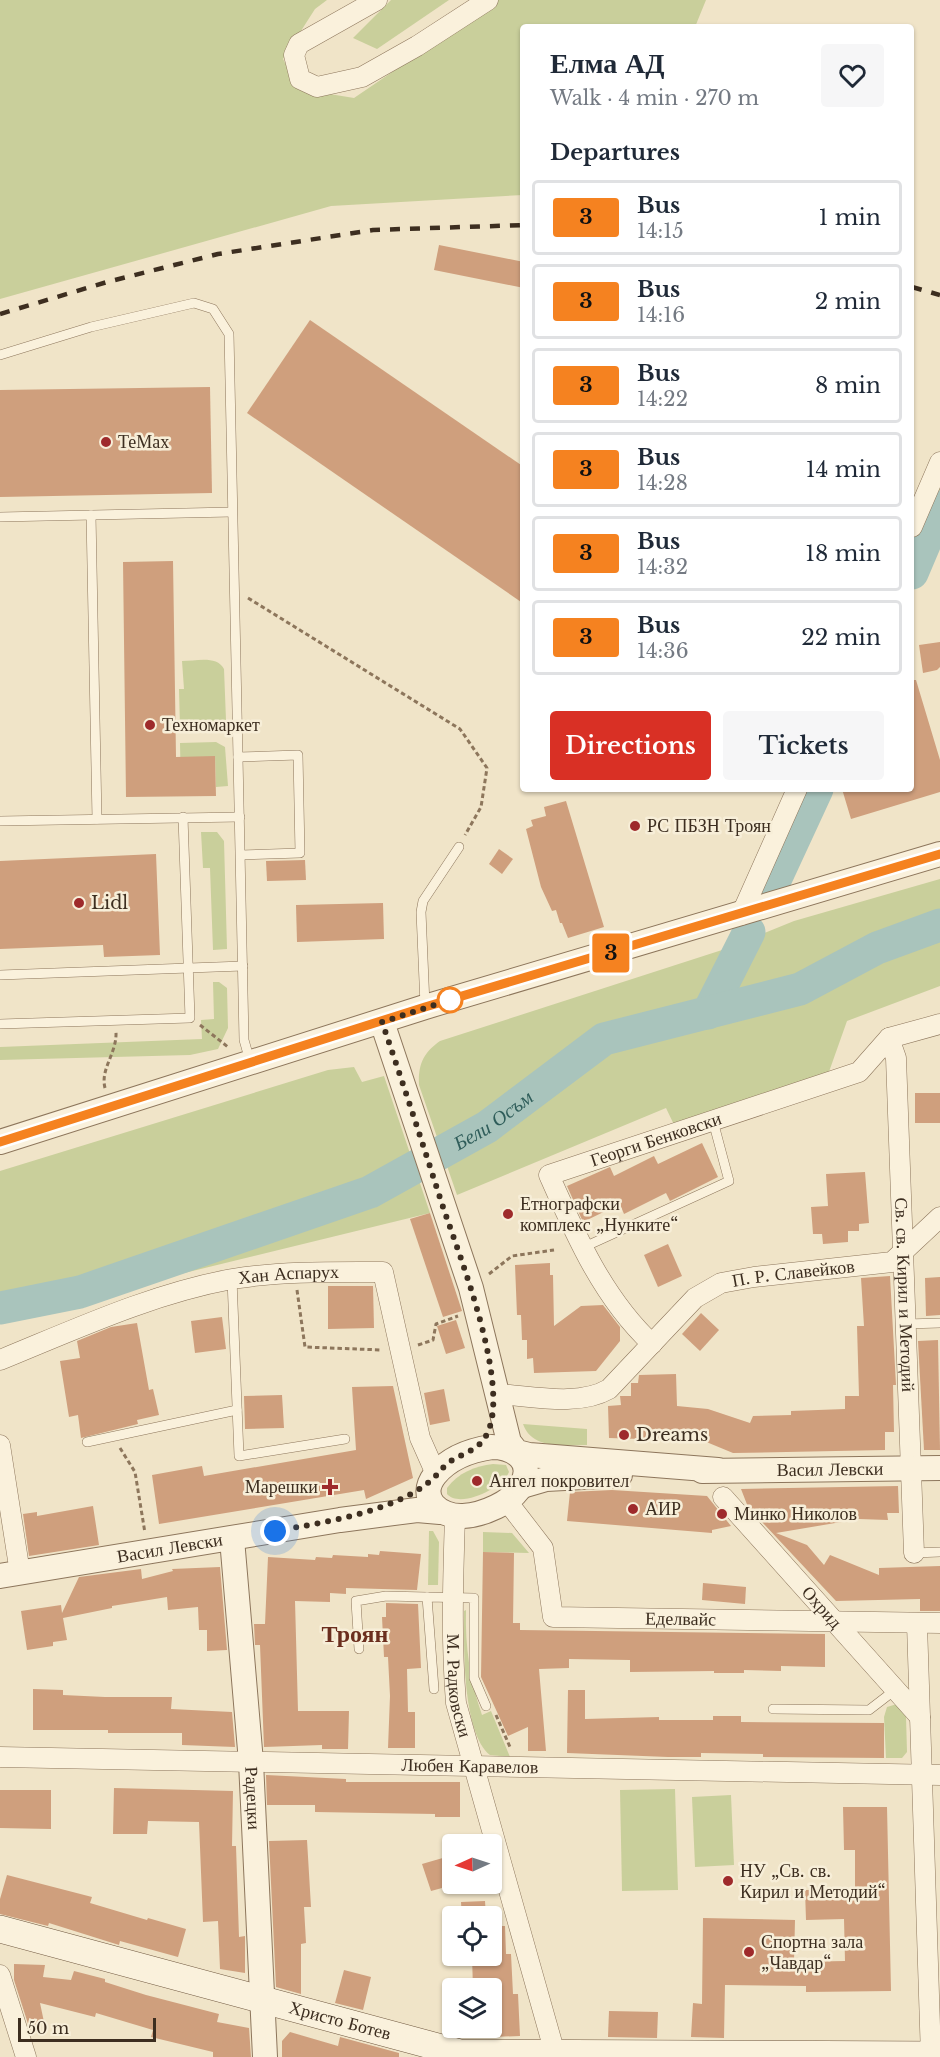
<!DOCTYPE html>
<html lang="en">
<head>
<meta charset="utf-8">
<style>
  :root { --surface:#fff; --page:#f6f6f7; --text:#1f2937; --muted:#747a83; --line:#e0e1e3; --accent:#d93025 }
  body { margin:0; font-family:"Libre Baskerville",serif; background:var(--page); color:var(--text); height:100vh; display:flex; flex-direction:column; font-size:22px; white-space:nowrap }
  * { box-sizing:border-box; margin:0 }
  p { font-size:20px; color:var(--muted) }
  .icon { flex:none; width:33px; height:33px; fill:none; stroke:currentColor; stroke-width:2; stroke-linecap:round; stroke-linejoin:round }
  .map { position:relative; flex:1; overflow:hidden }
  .side { position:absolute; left:520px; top:24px; width:394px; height:768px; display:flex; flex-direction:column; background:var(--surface); border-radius:6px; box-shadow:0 2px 4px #0004 }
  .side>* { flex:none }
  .badge { padding:0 12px; border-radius:4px; font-size:21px; line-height:39px }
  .needle { width:39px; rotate:267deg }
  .buttons { position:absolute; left:442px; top:1834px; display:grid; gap:12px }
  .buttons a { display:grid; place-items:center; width:60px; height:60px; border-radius:6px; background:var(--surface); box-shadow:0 2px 4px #0004; font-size:30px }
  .scale { position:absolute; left:18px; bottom:15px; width:138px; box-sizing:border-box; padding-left:6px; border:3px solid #3d2e20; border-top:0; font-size:16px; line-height:21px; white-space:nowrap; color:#3d2e20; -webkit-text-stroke:4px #f7eed8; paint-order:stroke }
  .you { position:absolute; width:30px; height:30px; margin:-15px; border:4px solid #fff; border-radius:50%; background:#1a73e8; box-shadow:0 0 0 9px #1a73e833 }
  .map>.badge { position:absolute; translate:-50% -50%; box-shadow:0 0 0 3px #fff }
  h2 { padding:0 30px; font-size:22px; line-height:54px }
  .round { display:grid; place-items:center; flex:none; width:63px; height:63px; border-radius:6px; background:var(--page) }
  .headline { display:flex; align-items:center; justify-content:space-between; height:102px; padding:0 30px }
  h1 { font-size:28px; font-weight:600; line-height:45px }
  .button { display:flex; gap:12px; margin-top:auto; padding:12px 30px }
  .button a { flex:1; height:69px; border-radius:6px; background:var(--accent); color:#fff; font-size:24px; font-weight:600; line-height:69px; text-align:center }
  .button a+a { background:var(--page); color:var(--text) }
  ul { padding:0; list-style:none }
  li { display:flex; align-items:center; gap:18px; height:75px; margin:0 12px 9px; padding:0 18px; border:3px solid var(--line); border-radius:6px }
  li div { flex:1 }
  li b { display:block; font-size:22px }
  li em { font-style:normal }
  li .badge { min-width:66px; font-weight:700; text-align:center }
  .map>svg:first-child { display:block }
</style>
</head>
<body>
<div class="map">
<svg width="940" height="2057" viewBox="0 0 940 2057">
  <rect width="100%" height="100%" fill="#f0e4c8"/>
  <g fill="#c9cf9b">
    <polygon points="0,0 327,0 315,9 283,59 299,89 354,98 498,0 706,0 695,27 524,27 523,195 331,206 0,299"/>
    <polygon points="391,0 449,0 377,49 353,38"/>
    <polygon points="940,465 940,523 912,589 912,531"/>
    <path d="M182,661C196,661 217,655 224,669L226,720L221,726L180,727L179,689H184Z"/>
    <polygon points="216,742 225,747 228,786 216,787 215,756 181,793 180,743"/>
    <polygon points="802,789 828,789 815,820 779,882 772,886 766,882"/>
    <polygon points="201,832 217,832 224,841 227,949 213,950 210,868 203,868"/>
    <path d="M940,879V986L847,1021L825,1083L677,1131L666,1108L457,1195L419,1085C418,1065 423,1053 440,1041L722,950L794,921Z"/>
    <polygon points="213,982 219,982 227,988 228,1028 218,1049 190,1055 0,1060 0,1047 202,1039 201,1020 214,1019"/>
    <polygon points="354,1067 362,1082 384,1076 430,1213 0,1318 0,1171 328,1070"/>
    <path d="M523,1424L587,1429V1445C565,1445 532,1450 523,1424Z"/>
    <path d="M493,1464L506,1465L509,1472C503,1488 460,1509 447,1494V1488C458,1473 475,1466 493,1464Z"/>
    <polygon points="429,1531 433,1531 439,1542 438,1585 428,1585"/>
    <polygon points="483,1532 512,1533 529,1553 483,1552"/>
    <path d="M466,1610C465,1647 470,1680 482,1715L491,1711L510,1757L490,1755C462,1732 464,1646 464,1611Z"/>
    <polygon points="897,1704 906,1716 907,1752 902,1758 886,1758 884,1717 887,1707"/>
    <polygon points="675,1789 678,1890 622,1891 620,1790"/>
    <polygon points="731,1795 734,1865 695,1867 692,1797"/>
  </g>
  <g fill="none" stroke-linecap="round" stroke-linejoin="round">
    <g stroke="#a9c4bc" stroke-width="33">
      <polyline points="912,573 940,507"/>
      <polyline points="774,882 817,789"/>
      <polyline points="708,1013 749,932"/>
      <path id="s1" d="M0,1308L80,1292L370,1192L487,1127L604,1039L800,989L877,948L940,925"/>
    </g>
  </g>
  <g fill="#cf9f7d">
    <polygon points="439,245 524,262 524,288 434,270"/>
    <polygon points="310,320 524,467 524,604 247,413"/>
    <polygon points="210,387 212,493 0,497 0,390"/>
    <polygon points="173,561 176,757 215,756 216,796 126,797 123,562"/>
    <polygon points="940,642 940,667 937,670 923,673 919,645"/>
    <polygon points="912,680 916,680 940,760 940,792 851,819 842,789 912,789"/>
    <polygon points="566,801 604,927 568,938 562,923 560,923 556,910 552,911 541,887 526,829 533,826 531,820 546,816 544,807"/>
    <polygon points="499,849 513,859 502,874 489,864"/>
    <polygon points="156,854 160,955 104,957 103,945 0,949 0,861"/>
    <polygon points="305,860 306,880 267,881 266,861"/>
    <polygon points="383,903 384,939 297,942 296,905"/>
    <rect x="915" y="1093" width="25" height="30"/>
    <polygon points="702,1143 718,1177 670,1201 666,1193 624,1214 620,1204 583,1222 567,1186 610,1167 614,1176 654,1156 658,1164"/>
    <polygon points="865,1172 869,1223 859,1224 859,1231 848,1231 848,1242 823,1244 822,1234 813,1234 811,1207 828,1206 826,1174"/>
    <polygon points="430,1213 462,1311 443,1317 410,1219"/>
    <polygon points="668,1244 682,1276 658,1287 644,1255"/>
    <polygon points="550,1263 550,1275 553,1275 554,1326 581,1306 603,1305 620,1327 620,1341 596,1371 534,1373 533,1358 527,1359 527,1340 522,1340 521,1315 517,1315 515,1265"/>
    <polygon points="890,1276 896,1385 893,1385 894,1432 885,1432 885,1450 733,1453 704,1441 609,1438 608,1406 621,1405 620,1396 631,1396 631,1383 638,1383 639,1375 676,1374 677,1406 708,1409 750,1423 753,1416 791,1415 791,1411 845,1409 845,1396 859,1396 857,1326 864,1326 861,1278"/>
    <polygon points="940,1277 940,1315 926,1316 925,1278"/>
    <polygon points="328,1286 373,1286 374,1328 328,1329"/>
    <polygon points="701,1313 719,1330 700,1351 682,1334"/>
    <polygon points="222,1317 226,1349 195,1353 191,1321"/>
    <polygon points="456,1320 465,1348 446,1354 437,1326"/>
    <polygon points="137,1323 149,1390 153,1389 159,1415 137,1420 138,1424 81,1438 78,1415 69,1417 60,1361 80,1358 77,1341 111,1327"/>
    <polygon points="938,1340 940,1450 924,1450 918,1341"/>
    <polygon points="393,1386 413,1478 366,1499 364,1490 159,1524 152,1475 202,1466 204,1476 356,1450 352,1387"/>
    <polygon points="444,1389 450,1421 430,1425 424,1393"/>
    <polygon points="282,1395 284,1428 245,1429 244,1396"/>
    <polygon points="898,1486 899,1513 887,1513 888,1520 859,1519 776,1533 807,1545 824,1565 830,1555 879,1575 879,1568 940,1566 940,1611 920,1611 920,1599 836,1601 748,1507 741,1489"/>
    <polygon points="612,1490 707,1496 731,1526 712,1530 712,1533 567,1521 570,1492"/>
    <polygon points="93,1506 99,1545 29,1556 23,1514 37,1512 37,1516"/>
    <polygon points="380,1551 421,1554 417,1590 346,1588 346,1594 330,1593 330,1602 295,1601 298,1711 349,1711 348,1749 322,1749 322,1745 264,1747 260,1645 255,1645 254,1624 265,1624 268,1557 315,1560 316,1557 332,1558 333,1555 368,1557 368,1554 379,1555"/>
    <polygon points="483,1552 514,1553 513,1623 520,1623 520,1630 825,1634 825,1667 781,1666 781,1671 744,1670 744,1673 714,1673 714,1671 630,1672 630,1660 569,1659 569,1668 539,1669 546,1751 528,1751 528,1727 508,1736 481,1677"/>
    <polygon points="220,1567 227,1650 207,1651 207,1630 199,1630 198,1607 168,1610 167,1597 112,1606 112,1608 63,1618 67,1640 53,1642 53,1646 27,1650 21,1611 61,1605 62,1613 79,1577 141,1569 142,1579 173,1571 172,1569"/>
    <polygon points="703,1583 746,1587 745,1604 702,1600"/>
    <polygon points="386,1603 418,1604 421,1668 407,1669 408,1712 415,1712 415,1748 388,1748 390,1696 388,1657 384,1657 382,1617 386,1617"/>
    <polygon points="33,1689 63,1690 63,1695 105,1697 172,1697 171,1709 232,1712 235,1747 182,1745 182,1733 108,1733 108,1730 33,1730"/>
    <polygon points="568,1690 585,1690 585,1719 659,1717 659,1720 713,1720 713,1716 741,1716 741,1722 884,1723 884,1758 763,1757 763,1754 701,1753 701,1757 668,1757 567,1753"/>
    <polygon points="266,1775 346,1779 346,1782 460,1782 460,1817 435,1817 435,1814 315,1812 315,1805 267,1805"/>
    <polygon points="114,1788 233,1791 232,1846 236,1846 239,1937 245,1936 245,1973 220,1969 218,1921 203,1922 199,1822 148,1821 147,1834 113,1834"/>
    <polygon points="0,1790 51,1790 51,1829 0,1828"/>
    <polygon points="843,1807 887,1807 891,1991 806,1992 806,1986 725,1985 724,2038 691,2037 693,2003 702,2004 703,1918 795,1920 794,1962 845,1961 844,1919 806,1920 805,1890 855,1889 855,1850 844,1850"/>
    <polygon points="307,1840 311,1907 304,1907 306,1943 301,1944 301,1994 276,1987 269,1841"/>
    <polygon points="453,1855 453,1885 431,1891 422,1864"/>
    <polygon points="7,1875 92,1897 90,1903 147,1920 148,1918 186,1929 178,1957 120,1941 119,1945 49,1923 48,1926 0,1914 0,1899"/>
    <polygon points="485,1901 486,1917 462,1917 461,1902"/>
    <polygon points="492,1926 505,1926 506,1954 511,1954 513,1994 518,1994 520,2036 492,2037 492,1989 473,1989 472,1956 492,1956"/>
    <polygon points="14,1964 45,1965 43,1977 71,1980 74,1971 105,1979 105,1982 146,1995 219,2014 217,2022 249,2028 251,2057 213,2057 213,2052 151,2037 153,2030 96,2013 95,2017 40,2003 44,2022 30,2030 14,1980"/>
    <polygon points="344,1970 371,1977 363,2010 335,2003"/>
    <polygon points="609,2011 658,2012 657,2038 608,2037"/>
    <polygon points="290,2032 338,2046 340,2037 399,2053 399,2057 282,2057 282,2041"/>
  </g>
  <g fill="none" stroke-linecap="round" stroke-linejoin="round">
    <g stroke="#8d765c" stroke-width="10">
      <g id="service">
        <polyline points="0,355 91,327 194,303 213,309 229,334 244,1040 250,1061"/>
        <polyline points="91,515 97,819"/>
        <polyline points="0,517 232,512"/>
        <polyline points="238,757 298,755 300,853 241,855"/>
        <polyline points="0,821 240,817"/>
        <polyline points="0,975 243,966"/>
        <polyline points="425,1005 421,912 423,901 459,847"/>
        <polyline points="0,1024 190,1018 183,817"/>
        <polyline points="582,1248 729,1181 713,1121"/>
        <polyline points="232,1279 239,1456 345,1439"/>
        <polyline points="906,1324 940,1323"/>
        <polyline points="87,1442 237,1410"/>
        <polyline points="914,1553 940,1552"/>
        <polyline points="359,1649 356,1601 386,1596 427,1597"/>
        <polyline points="434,1689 427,1597 474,1598 474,1678 486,1706"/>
        <polyline points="773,1709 869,1710 895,1690"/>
      </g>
    </g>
    <g stroke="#8d765c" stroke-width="21">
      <g id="minor">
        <polyline points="377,0 299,44 294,55 300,79 317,87 362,77 417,46 488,0"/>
        <polyline points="912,527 940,462"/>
        <polyline points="741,915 797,789"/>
        <path id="s2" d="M889,1038L896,1058L914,1553"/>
        <path id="s3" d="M652,1344C603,1298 576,1236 549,1175L859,1072L889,1038L940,1024"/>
        <path id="s4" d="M0,1360C76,1329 151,1294 232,1279C282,1271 333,1272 383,1272L420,1438L436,1474"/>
        <path id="s5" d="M497,1394C532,1396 578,1407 609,1389L695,1298L721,1283L754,1277L892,1262L940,1217"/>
        <polyline points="0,1445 20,1573"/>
        <path id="s6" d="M723,1497L920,1717"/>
        <path id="s7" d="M506,1500L543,1548L553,1617L940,1623"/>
        <path id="s8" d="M455,1516C453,1579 451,1641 456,1703L556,2057"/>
        <polyline points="917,1624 931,2057"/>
        <path id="s9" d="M0,1757L940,1775"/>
        <polyline points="0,1975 26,2057"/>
      </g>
    </g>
    <g stroke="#8d765c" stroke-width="26">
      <g id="tertiary">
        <polyline points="382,1022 471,1288 509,1442 517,1452 529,1455 718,1470"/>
        <polyline points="0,1142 425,1007 940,854"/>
        <path d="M492,1447C512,1447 535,1460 522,1484C513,1503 482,1515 463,1516C439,1517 417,1498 435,1475C449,1458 471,1450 492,1447Z"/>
        <path id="s10" d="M702,1471L940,1468"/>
        <polyline points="522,1486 546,1479 620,1475"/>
        <path id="s11" d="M232,1539L251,1762L265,2057"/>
        <path id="s12" d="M0,1576L340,1520L417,1510L440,1512"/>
      </g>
    </g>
    <g stroke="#6f573f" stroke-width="28">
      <g id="secondary">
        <path id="s13" d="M0,1929L460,2053L940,2055"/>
      </g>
    </g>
    <g stroke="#8d765c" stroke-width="3" stroke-dasharray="4.5 3" stroke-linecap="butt">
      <polyline points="248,598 460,729 487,768 481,807 465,835"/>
      <polyline points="200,1025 228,1047"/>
      <path d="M105,1088C100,1069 117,1053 116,1032"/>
      <polyline points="489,1274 512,1256 554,1250"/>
      <polyline points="297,1290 305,1347 382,1350"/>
      <polyline points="418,1345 433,1340 436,1324 458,1316"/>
      <polyline points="120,1448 135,1472 145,1533"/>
      <polyline points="496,1715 510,1747"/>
    </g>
    <use href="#service" stroke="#faf1dc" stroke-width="9"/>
    <use href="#minor" stroke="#faf1dc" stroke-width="20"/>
    <use href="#tertiary" stroke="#faf1dc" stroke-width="24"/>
    <use href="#secondary" stroke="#faf1dc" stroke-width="27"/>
    <g stroke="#3d2e20" stroke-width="4.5" stroke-dasharray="10 10" stroke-linecap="butt">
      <polyline points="912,287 940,295"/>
      <polyline points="0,314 107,282 218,254 373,230 524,225"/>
    </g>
  </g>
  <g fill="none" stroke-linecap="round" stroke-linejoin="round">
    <g stroke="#fff" stroke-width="14">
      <polyline id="line" points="0,1142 425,1007 940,854"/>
    </g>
    <use href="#line" stroke="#f58220" stroke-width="9"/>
    <path stroke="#3d2e20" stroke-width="6" stroke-dasharray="0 10.8" d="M275,1531C321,1523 393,1512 429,1482C436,1477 441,1469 448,1463C462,1453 479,1451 487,1434C511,1386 460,1257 443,1207C423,1145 403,1083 382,1022L450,1000"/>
  </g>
  <g fill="#9e2a2b" stroke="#f7eed8" stroke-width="2">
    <circle cx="106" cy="442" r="6"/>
    <circle cx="150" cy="725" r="6"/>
    <circle cx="635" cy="826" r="6"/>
    <circle cx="79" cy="903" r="6"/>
    <circle cx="508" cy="1214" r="6"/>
    <circle cx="624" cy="1435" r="6"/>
    <circle cx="477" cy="1481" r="6"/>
    <path d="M327 1478h6v6h6v6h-6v6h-6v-6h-6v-6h6z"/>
    <circle cx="633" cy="1509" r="6"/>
    <circle cx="722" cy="1514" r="6"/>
    <circle cx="728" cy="1881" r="6"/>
    <circle cx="749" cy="1952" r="6"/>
  </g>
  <circle fill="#fff" stroke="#f58220" stroke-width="3" cx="450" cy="1000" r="12"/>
  <g text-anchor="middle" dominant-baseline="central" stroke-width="5" stroke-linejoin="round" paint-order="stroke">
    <g font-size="18" fill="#3d2e20" stroke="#f7eed8" text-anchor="start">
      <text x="118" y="442">ТеМах</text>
      <text x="162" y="725">Техномаркет</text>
      <text x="647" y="826">РС ПБЗН Троян</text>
      <text x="91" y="903">Lidl</text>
      <text x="520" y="1204">Етнографски<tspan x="520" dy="21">комплекс „Нунките“</tspan></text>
      <text x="636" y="1435">Dreams</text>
      <text x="489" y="1481">Ангел покровител</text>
      <text x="318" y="1487" text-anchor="end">Марешки</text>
      <text x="645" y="1509">АИР</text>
      <text x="734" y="1514">Минко Николов</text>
      <text x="740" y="1871">НУ „Св. св.<tspan x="740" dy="21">Кирил и Методий“</tspan></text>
      <text x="761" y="1942">Спортна зала<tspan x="761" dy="21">„Чавдар“</tspan></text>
    </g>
    <g font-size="18" fill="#3d2e20" stroke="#f7eed8">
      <text stroke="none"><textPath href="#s3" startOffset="312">Георги Бенковски</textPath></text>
      <text stroke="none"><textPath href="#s5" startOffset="342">П. Р. Славейков</textPath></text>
      <text stroke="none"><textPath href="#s4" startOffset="303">Хан Аспарух</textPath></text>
      <text stroke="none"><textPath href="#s2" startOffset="258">Св. св. Кирил и Методий</textPath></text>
      <text stroke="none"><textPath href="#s10" startOffset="128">Васил Левски</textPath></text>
      <text stroke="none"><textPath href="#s12" startOffset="172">Васил Левски</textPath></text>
      <text stroke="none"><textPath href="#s6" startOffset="148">Охрид</textPath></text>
      <text stroke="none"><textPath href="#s7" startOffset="258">Еделвайс</textPath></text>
      <text stroke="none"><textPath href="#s8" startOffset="170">М. Радковски</textPath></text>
      <text stroke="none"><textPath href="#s9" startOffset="470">Любен Каравелов</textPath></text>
      <text stroke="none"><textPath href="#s11" startOffset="260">Радецки</textPath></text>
      <text stroke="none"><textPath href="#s13" startOffset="352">Христо Ботев</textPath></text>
    </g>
    <g font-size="20" font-style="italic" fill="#2f5d5a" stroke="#f7eed8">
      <text stroke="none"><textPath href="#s1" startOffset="531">Бели Осъм</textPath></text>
    </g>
    <g font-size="24" font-weight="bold" fill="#6b2e1e" stroke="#f7eed8">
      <text x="355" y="1633">Троян</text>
    </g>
  </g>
</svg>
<div class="buttons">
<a><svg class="needle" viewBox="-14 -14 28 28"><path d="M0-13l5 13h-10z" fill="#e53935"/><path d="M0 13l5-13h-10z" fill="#747a83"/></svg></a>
<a><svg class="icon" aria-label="locate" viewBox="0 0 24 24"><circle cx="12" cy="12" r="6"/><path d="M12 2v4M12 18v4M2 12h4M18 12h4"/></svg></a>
<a><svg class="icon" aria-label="layers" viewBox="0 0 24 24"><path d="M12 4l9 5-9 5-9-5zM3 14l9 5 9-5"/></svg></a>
</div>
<div class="scale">50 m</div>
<div class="you" style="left:275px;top:1531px"></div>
<b class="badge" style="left:611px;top:953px;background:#f58220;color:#111">3</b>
<section class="side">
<div class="headline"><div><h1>Елма АД</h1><p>Walk · 4 min · 270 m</p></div><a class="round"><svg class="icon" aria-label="heart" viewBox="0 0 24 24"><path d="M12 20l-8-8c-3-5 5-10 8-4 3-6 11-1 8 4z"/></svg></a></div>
<h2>Departures</h2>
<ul>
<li><span class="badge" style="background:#f58220;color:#111">3</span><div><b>Bus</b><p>14:15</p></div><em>1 min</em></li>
<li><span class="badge" style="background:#f58220;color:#111">3</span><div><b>Bus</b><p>14:16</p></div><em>2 min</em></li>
<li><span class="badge" style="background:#f58220;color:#111">3</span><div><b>Bus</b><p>14:22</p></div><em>8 min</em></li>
<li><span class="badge" style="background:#f58220;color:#111">3</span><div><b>Bus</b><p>14:28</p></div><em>14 min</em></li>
<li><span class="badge" style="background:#f58220;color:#111">3</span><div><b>Bus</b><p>14:32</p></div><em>18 min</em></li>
<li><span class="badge" style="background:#f58220;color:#111">3</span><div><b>Bus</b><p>14:36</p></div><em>22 min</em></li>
</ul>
<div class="button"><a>Directions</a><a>Tickets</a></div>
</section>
</div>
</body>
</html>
